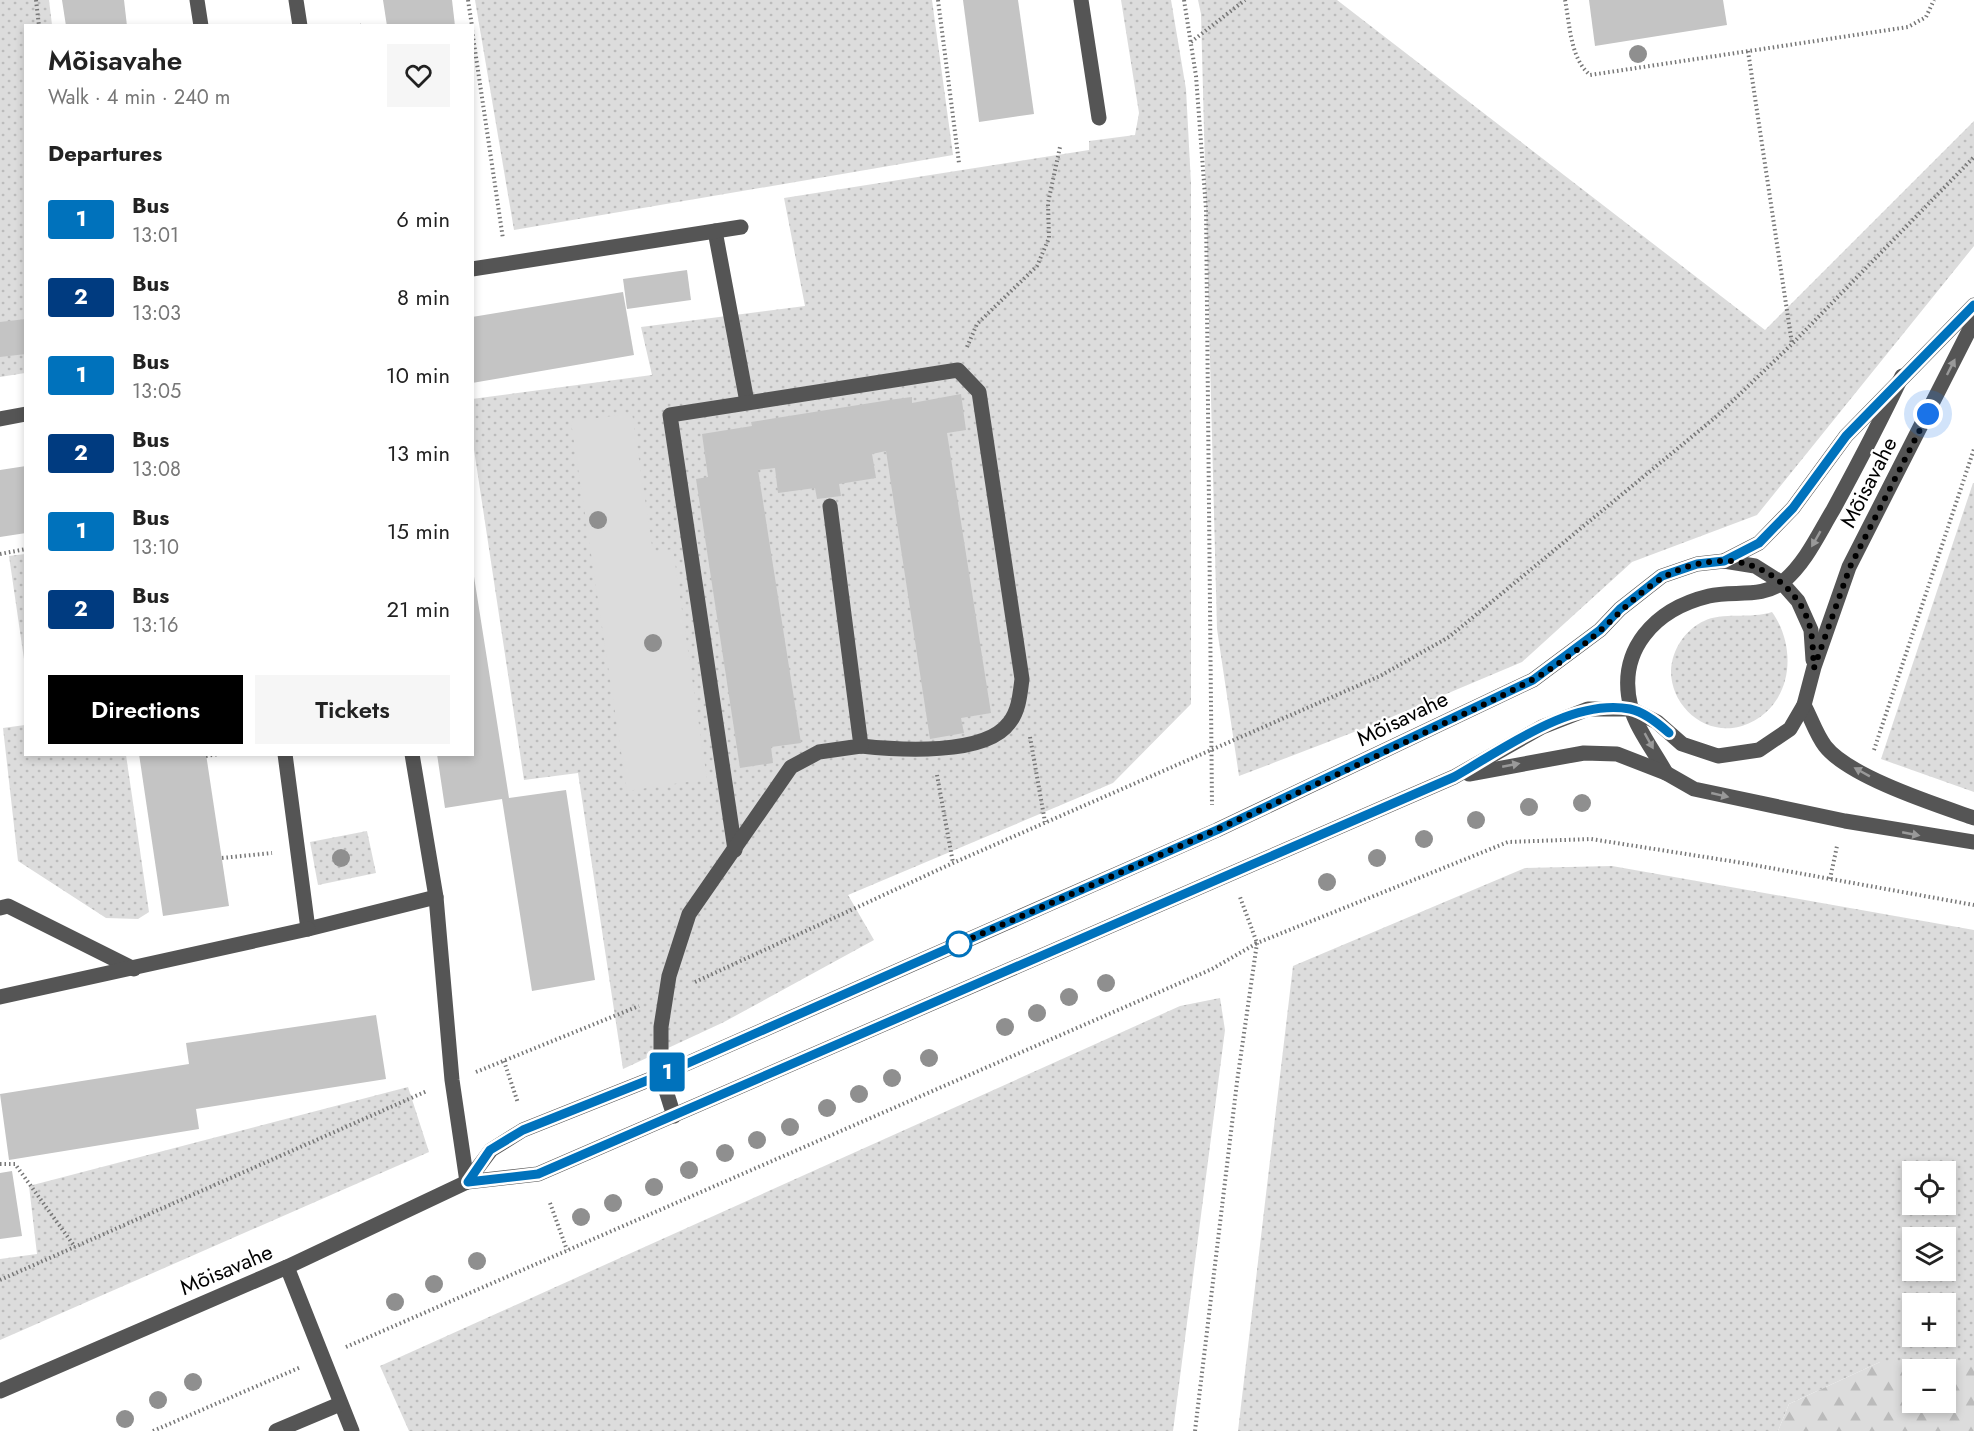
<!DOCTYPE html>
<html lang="en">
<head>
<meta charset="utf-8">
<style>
  :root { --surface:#fff; --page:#f6f6f6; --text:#222; --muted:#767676; --accent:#000 }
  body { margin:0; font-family:Jost,sans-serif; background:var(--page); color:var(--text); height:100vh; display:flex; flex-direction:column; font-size:22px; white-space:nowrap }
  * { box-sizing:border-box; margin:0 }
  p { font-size:20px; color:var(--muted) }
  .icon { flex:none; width:33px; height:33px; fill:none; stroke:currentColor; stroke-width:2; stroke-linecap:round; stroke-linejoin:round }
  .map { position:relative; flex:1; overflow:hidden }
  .details { position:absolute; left:24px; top:24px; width:450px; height:732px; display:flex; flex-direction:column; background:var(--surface); border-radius:0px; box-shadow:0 3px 9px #0003 }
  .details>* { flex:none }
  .badge { padding:0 12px; border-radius:4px; font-size:21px; line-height:39px }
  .buttons { position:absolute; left:1902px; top:1161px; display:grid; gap:12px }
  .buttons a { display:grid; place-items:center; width:54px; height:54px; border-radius:0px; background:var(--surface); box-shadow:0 3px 9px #0003; font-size:30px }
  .you { position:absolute; width:30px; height:30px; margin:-15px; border:4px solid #fff; border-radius:50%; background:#1a73e8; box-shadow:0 0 0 9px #1a73e833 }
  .map>.badge { position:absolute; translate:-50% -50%; box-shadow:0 0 0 3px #fff }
  h2 { padding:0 24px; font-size:22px; line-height:54px }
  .round { display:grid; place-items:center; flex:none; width:63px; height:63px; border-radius:0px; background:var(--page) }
  .head { display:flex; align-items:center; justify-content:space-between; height:102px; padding:0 24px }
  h1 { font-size:28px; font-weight:600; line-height:45px }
  .primary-button { display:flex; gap:12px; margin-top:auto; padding:12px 24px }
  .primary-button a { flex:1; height:69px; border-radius:0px; background:var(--accent); color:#fff; font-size:24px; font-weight:600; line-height:69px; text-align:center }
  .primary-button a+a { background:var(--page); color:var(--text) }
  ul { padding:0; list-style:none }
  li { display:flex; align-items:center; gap:18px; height:78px; padding:0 24px }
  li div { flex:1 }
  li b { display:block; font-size:22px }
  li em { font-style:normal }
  li .badge { min-width:66px; font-weight:700; text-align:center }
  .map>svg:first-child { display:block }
</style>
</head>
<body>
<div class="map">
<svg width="1974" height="1431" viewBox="0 0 1974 1431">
  <defs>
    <pattern id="grass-dots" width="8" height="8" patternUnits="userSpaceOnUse" patternTransform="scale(1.5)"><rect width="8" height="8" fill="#dcdcdc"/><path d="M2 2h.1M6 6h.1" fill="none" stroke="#bbb" stroke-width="1.8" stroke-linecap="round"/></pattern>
    <pattern id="forest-firs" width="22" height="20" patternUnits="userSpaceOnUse" patternTransform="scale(1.5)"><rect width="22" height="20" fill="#dcdcdc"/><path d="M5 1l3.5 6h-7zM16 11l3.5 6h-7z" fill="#bbb"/></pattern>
  </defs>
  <rect width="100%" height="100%" fill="#fff"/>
  <g fill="url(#grass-dots)" fill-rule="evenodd">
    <polygon points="0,0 49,0 52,25 26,26 25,373 0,377"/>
    <polygon points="475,0 932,0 953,155 514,230"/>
    <polygon points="1121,0 1171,0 1186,89 1191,184 1191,704 1113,783 848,895 874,940 724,1022 623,1069 578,773 524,780 473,443 472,399 652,375 641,327 805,306 784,198 1089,150 1089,141 1135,135 1139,113"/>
    <polygon points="1198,0 1337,0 1765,330 1974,121 1974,246 1757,515 1632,562 1522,662 1375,724 1239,776 1217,629 1201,14"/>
    <polygon points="1973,483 1974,483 1974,792 1881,759"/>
    <polygon points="25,554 26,554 25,666 9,556"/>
    <path d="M1772,612C1799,650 1792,709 1742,726C1706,737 1671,707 1671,671C1672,649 1685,630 1704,621C1721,612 1751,619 1772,612Z"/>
    <polygon points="25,725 26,754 126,755 149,912 138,919 106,918 18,861 3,728"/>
    <polygon points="367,831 376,873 318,885 310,842"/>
    <path d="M1612,866L1974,930V1362H1880L1789,1404L1778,1431H1238L1293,966L1525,868ZM1912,1172H1946V1204H1912ZM1912,1238H1946V1270H1912ZM1912,1304H1946V1336H1912Z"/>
    <polygon points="1220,998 1225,1030 1173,1431 409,1431 380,1366 1180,1006"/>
    <polygon points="408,1087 429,1152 0,1340 0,1259 37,1254 29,1186"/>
  </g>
  <path fill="url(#forest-firs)" fill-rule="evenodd" d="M1880,1362H1974V1431H1778L1789,1404ZM1912,1370H1946V1402H1912Z"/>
  <polygon fill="#dcdcdc" points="632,413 653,552 673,549 707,779 627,791 571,422"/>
  <g fill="#c4c4c4">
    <polygon points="62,0 124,0 127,26 66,26"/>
    <polygon points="383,0 452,0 455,26 387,26"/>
    <polygon points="963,0 1018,0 1034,114 979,122"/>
    <polygon points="1589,0 1723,0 1727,25 1595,46"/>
    <polygon points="687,270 691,300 627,309 623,279"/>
    <polygon points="623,292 634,355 472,383 472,317"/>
    <polygon points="26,319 26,354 0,357 0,322"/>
    <polygon points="961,394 966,430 947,433 991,713 961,718 964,733 930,739 886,451 872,454 876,478 839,484 841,496 817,499 815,488 778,493 775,468 758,470 801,743 771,747 773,763 740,768 696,479 708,477 702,434 752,426 751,422 896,399 912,397 912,403"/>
    <polygon points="26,466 26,533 0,537 0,470"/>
    <polygon points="472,564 509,798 566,790 595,980 532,991 502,799 445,808 437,754 472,754"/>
    <polygon points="139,754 206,754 229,906 163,916"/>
    <polygon points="376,1015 386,1079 196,1109 199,1129 9,1160 0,1094 189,1064 186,1043"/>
    <polygon points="12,1171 22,1236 0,1239 0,1173"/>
  </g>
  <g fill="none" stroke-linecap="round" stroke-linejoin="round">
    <g stroke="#777" stroke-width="4" stroke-dasharray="1.5 3" stroke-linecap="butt">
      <polyline points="36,0 39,26"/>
      <polyline points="468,0 472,26"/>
      <polyline points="938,0 959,163"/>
      <polyline points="1184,0 1196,76 1206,209 1212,805"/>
      <path d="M1565,0C1570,25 1570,58 1590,75L1908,27L1926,17L1934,0"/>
      <polyline points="361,26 362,25"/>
      <polyline points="472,30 503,239"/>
      <polyline points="1191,42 1245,0"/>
      <polyline points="1748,51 1792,344"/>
      <polyline points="967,347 977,324 1037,266 1049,238 1048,203 1060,147"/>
      <polyline points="0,554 26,549"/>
      <polyline points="1030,737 1045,822"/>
      <polyline points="1874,750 1974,449"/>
      <polyline points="206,756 219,754"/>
      <polyline points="937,775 953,863"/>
      <polyline points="222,858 272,853"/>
      <polyline points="1830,879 1837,846"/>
      <polyline points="695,982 953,863 1380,676 1449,637 1717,416 1792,344 1974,157"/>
      <polyline points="504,1061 518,1103"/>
      <polyline points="476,1072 639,1006"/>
      <polyline points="0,1164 15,1164 75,1247"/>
      <polyline points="550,1203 567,1250"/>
      <polyline points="0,1280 427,1091"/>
      <polyline points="346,1347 1212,969 1257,943 1240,897"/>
      <polyline points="153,1431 301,1367"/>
      <polyline points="1195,1431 1237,1082 1257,943 1508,842 1591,839 1743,863 1974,905"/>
    </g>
    <g stroke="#555" stroke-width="15">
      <polyline points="197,0 201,26"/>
      <polyline points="296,0 300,26"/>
      <polyline points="1081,0 1099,118"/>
      <polyline points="715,231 747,402"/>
      <polyline points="472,269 741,227"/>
      <polyline points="0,419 26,414"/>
      <polyline points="1724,561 1759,543 1793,508 1846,436 1974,305"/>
      <path d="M1804,705C1811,718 1816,734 1825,746C1849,777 1937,805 1974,818"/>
      <polyline points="285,754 308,929 436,897"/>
      <polyline points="412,754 436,897 452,1080 467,1182"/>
      <path d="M1666,773C1656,754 1636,728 1631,708C1616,650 1655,609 1709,596C1733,590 1763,599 1784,581C1806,562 1818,535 1833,510C1857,466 1880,422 1902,376"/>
      <polyline points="1469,774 1584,753 1617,754 1666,773 1694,789 1845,821 1974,842"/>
      <path d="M735,850L670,415L958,370L979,392L1022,679C1020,694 1019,711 1009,723C985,756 898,750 861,746"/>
      <polyline points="0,908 8,906 134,969"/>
      <polyline points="0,997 308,929"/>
      <polyline points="674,1116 661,1075 661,1027 669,976 689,914 791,767 819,752 861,746 830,506"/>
      <polyline points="467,1182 491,1150 523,1130 661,1075 1217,830 1533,680 1600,630 1620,609 1662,576 1697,564 1724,561 1755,566 1782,583 1798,601 1811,630 1813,660"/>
      <polyline points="287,1267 352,1431"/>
      <polyline points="0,1391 287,1267 467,1182 538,1174 1454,777 1542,727 1588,709 1631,709 1657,722 1682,744 1718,756 1759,750 1790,729 1804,705 1814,667 1849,567 1974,321"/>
      <polyline points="276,1431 340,1404"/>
    </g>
  </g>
  <g fill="#8f8f8f">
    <circle cx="1638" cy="54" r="9"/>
    <circle cx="598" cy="520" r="9"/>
    <circle cx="653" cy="643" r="9"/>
    <circle cx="1582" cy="803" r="9"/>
    <circle cx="1529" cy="807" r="9"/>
    <circle cx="1476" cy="820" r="9"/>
    <circle cx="1424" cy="839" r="9"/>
    <circle cx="341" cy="858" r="9"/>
    <circle cx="1377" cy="858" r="9"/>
    <circle cx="1327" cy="882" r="9"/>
    <circle cx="1106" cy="983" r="9"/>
    <circle cx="1069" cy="997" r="9"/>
    <circle cx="1037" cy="1013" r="9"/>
    <circle cx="1005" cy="1027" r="9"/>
    <circle cx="929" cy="1058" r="9"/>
    <circle cx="892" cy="1078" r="9"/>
    <circle cx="859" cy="1094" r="9"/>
    <circle cx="827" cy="1108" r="9"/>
    <circle cx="790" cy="1127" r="9"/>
    <circle cx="757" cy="1140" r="9"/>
    <circle cx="725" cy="1153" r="9"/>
    <circle cx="689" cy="1170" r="9"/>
    <circle cx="654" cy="1187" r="9"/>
    <circle cx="613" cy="1203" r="9"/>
    <circle cx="581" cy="1217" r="9"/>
    <circle cx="477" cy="1261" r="9"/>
    <circle cx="434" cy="1284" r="9"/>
    <circle cx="395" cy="1302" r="9"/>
    <circle cx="193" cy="1382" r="9"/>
    <circle cx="158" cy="1400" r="9"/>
    <circle cx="125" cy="1419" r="9"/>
  </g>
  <defs><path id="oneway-solid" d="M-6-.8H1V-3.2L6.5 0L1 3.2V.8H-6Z" transform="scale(1.5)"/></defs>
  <g fill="#999">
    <use href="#oneway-solid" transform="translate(1951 367) rotate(-63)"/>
    <use href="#oneway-solid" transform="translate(1816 539) rotate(120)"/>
    <use href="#oneway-solid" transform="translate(1649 741) rotate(61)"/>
    <use href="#oneway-solid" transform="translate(1511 765) rotate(-11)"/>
    <use href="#oneway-solid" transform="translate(1862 772) rotate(-151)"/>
    <use href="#oneway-solid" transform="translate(1720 795) rotate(13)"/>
    <use href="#oneway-solid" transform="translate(1911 834) rotate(11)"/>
  </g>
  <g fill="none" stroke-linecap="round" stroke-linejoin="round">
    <g stroke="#fff" stroke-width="14">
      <path id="line" d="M1669,733C1659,724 1645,712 1630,709C1571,698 1504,749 1454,777L538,1174L468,1182L490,1150L523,1130L661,1075L1217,830L1533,680L1600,630L1620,609L1662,576L1697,564L1724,561L1759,543L1793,508L1846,436L1974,305"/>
    </g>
    <use href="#line" stroke="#0072bc" stroke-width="9"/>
    <path stroke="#000" stroke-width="6" stroke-dasharray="0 10.8" d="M959,944L956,945C1108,878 1260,812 1410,740C1450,720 1491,702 1530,681C1552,670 1583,646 1601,630C1639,595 1665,563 1722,561C1762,559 1804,592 1811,632C1813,643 1813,656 1814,668L1850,567L1928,414"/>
  </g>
  <circle fill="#fff" stroke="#0072bc" stroke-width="3" cx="959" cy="944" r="12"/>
  <g text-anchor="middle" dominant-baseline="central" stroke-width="4.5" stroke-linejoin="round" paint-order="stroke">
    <g font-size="22" fill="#000" stroke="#fff">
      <text transform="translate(1868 482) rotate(-63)">Mõisavahe</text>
      <text transform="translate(1402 718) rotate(-26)">Mõisavahe</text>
      <text transform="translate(226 1269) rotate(-23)">Mõisavahe</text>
    </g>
  </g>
</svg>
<div class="buttons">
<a><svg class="icon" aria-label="locate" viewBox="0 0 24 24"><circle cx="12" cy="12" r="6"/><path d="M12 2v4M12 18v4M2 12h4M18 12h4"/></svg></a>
<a><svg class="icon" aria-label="layers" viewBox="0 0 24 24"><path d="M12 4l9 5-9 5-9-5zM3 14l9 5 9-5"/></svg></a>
<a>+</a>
<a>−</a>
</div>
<div class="you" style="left:1928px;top:414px"></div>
<b class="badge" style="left:667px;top:1072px;background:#0072bc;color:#fff">1</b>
<section class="details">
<div class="head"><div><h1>Mõisavahe</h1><p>Walk · 4 min · 240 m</p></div><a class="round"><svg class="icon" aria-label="heart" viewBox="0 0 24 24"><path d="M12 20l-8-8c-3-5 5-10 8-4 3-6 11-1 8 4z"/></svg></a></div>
<h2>Departures</h2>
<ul>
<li><span class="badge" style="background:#0072bc;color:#fff">1</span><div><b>Bus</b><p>13:01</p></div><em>6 min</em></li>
<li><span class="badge" style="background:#003b80;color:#fff">2</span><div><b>Bus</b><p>13:03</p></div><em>8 min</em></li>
<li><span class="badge" style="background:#0072bc;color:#fff">1</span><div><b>Bus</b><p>13:05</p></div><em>10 min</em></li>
<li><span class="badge" style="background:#003b80;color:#fff">2</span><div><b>Bus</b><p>13:08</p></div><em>13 min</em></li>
<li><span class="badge" style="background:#0072bc;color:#fff">1</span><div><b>Bus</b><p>13:10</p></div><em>15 min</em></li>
<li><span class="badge" style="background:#003b80;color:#fff">2</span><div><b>Bus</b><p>13:16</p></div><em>21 min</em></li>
</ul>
<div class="primary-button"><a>Directions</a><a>Tickets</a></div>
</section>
</div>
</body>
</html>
